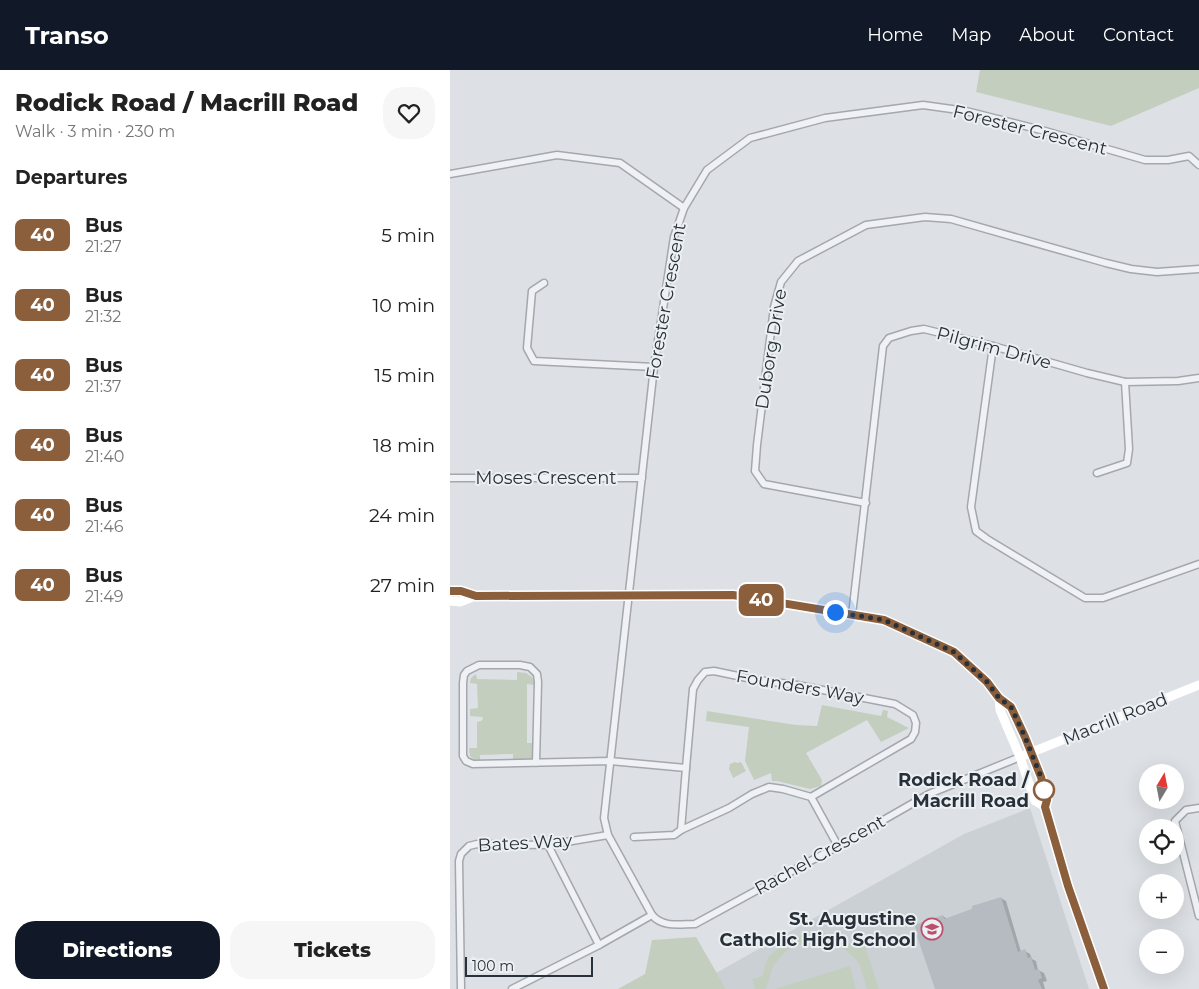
<!DOCTYPE html>
<html lang="en">
<head>
<meta charset="utf-8">
<style>
  :root { --surface:#fff; --page:#f6f6f6; --text:#222; --muted:#767676; --accent:#111827 }
  body { margin:0; font-family:Montserrat,sans-serif; background:var(--page); color:var(--text); height:100vh; display:flex; flex-direction:column; font-size:19px; white-space:nowrap }
  * { box-sizing:border-box; margin:0 }
  p { font-size:16px; color:var(--muted) }
  .icon { flex:none; width:28px; height:28px; fill:none; stroke:currentColor; stroke-width:2; stroke-linecap:round; stroke-linejoin:round }
  .map { position:relative; flex:1; overflow:hidden }
  .details { display:flex; flex-direction:column; background:var(--surface); width:450px }
  .details>* { flex:none }
  .badge { padding:0 10px; border-radius:8px; font-size:18px; line-height:32px }
  .needle { width:32px; rotate:10deg }
  .tools { position:absolute; left:689px; top:694px; display:grid; gap:10px }
  .tools a { display:grid; place-items:center; width:45px; height:45px; border-radius:50%; background:var(--surface); box-shadow:0 5px 20px #0002; font-size:25px }
  .scale { position:absolute; left:15px; bottom:12px; width:128px; box-sizing:border-box; padding-left:5px; border:2px solid #283039; border-top:0; font-size:14px; line-height:18px; white-space:nowrap; color:#283039; -webkit-text-stroke:4px #ecf0f3; paint-order:stroke }
  .you { position:absolute; width:25px; height:25px; margin:-12px; border:4px solid #fff; border-radius:50%; background:#1a73e8; box-shadow:0 0 0 8px #1a73e833 }
  .map>.badge { position:absolute; translate:-50% -50%; box-shadow:0 0 0 2px #fff }
  h2 { padding:0 15px; font-size:19px; line-height:45px }
  .round { display:grid; place-items:center; flex:none; width:52px; height:52px; border-radius:20px; background:var(--page) }
  .headline { display:flex; align-items:center; justify-content:space-between; height:85px; padding:0 15px }
  h1 { font-size:24px; font-weight:800; line-height:38px }
  .action { display:flex; gap:10px; margin-top:auto; padding:10px 15px }
  .action a { flex:1; height:58px; border-radius:20px; background:var(--accent); color:#fff; font-size:20px; font-weight:800; line-height:58px; text-align:center }
  .action a+a { background:var(--page); color:var(--text) }
  ul { padding:0; list-style:none }
  li { display:flex; align-items:center; gap:15px; height:70px; padding:0 15px }
  li div { flex:1 }
  li b { display:block; font-size:19px }
  li em { font-style:normal }
  li .badge { min-width:55px; font-weight:700; text-align:center }
  header { display:flex; align-items:center; gap:30px; box-sizing:border-box; height:70px; padding:0 25px; background:var(--accent); color:#fff }
  header strong { font-size:24px }
  nav { display:flex; gap:28px; margin-inline-start:auto; font-size:18px }
  main { display:flex; flex:1; min-height:0 }
  .map>svg:first-child { display:block }
</style>
</head>
<body>
<header>
<strong>Transo</strong>
<nav><a>Home</a><a>Map</a><a>About</a><a>Contact</a></nav>
</header>
<main>
<section class="details">
<div class="headline"><div><h1>Rodick Road / Macrill Road</h1><p>Walk · 3 min · 230 m</p></div><a class="round"><svg class="icon" aria-label="heart" viewBox="0 0 24 24"><path d="M12 20l-8-8c-3-5 5-10 8-4 3-6 11-1 8 4z"/></svg></a></div>
<h2>Departures</h2>
<ul>
<li><span class="badge" style="background:#8b5e3c;color:#fff">40</span><div><b>Bus</b><p>21:27</p></div><em>5 min</em></li>
<li><span class="badge" style="background:#8b5e3c;color:#fff">40</span><div><b>Bus</b><p>21:32</p></div><em>10 min</em></li>
<li><span class="badge" style="background:#8b5e3c;color:#fff">40</span><div><b>Bus</b><p>21:37</p></div><em>15 min</em></li>
<li><span class="badge" style="background:#8b5e3c;color:#fff">40</span><div><b>Bus</b><p>21:40</p></div><em>18 min</em></li>
<li><span class="badge" style="background:#8b5e3c;color:#fff">40</span><div><b>Bus</b><p>21:46</p></div><em>24 min</em></li>
<li><span class="badge" style="background:#8b5e3c;color:#fff">40</span><div><b>Bus</b><p>21:49</p></div><em>27 min</em></li>
</ul>
<div class="action"><a>Directions</a><a>Tickets</a></div>
</section>
<div class="map">
<svg width="749" height="919" viewBox="0 0 749 919">
  <rect width="100%" height="100%" fill="#dde1e5"/>
  <polygon fill="#cbd0d5" points="580,738 639,919 276,919 266,903 514,764"/>
  <g fill="#c4cebf">
    <polygon points="530,0 749,0 749,18 661,56 526,22"/>
    <polygon points="67,602 76,603 83,608 84,615 77,614 77,673 84,673 85,685 83,691 63,692 63,684 30,685 30,693 26,691 20,686 19,678 27,678 27,652 31,651 33,649 32,647 20,646 20,639 28,638 27,614 20,613 21,608 26,604 27,609 67,610"/>
    <polygon points="372,635 431,646 433,640 438,641 437,647 459,658 431,672 417,650 356,683 372,710 371,716 360,719 327,711 322,711 321,703 304,710 295,691 299,657 256,651 257,641 346,655 367,656"/>
    <polygon points="285,692 287,693 291,692 296,701 283,708 279,699 280,694"/>
    <polygon points="372,862 389,868 407,879 414,873 429,919 417,919 409,893 397,881 379,871 360,871 337,880 323,896 316,919 305,919 302,909 313,906 315,895 320,885 335,874 352,865"/>
    <polygon points="246,867 276,919 168,919 195,904 202,870"/>
    <polygon points="400,896 406,919 325,919"/>
  </g>
  <polygon fill="#0003" points="551,828 556,831 571,882 575,881 580,884 582,889 586,891 588,900 594,903 597,911 593,912 595,919 486,919 493,846 497,849"/>
  <polygon fill="#b5bbc1" points="551,827 568,882 575,879 578,888 581,887 585,900 589,899 592,908 588,910 592,919 485,919 467,866 468,864 464,855 493,845 494,849 522,839 522,836"/>
  <g fill="none" stroke-linecap="round" stroke-linejoin="round">
    <g stroke="#a3a8ae" stroke-width="9">
      <g id="street">
        <polyline points="0,104 107,85 170,93 234,138"/>
        <polyline points="94,213 82,221 77,278 84,291 204,297"/>
        <polyline points="543,276 521,437 526,461 537,469 635,528 653,528 749,494"/>
        <polyline points="647,403 677,393 679,379 675,312"/>
        <polyline points="0,408 192,408"/>
        <polyline points="416,433 314,414 305,401 307,375 324,237 331,212 348,191 416,155 475,147 501,149 656,193 681,199 707,202 749,199"/>
        <polyline points="402,545 433,276 439,268 461,261 474,259 543,276 637,303 675,312 728,311 749,308"/>
        <path d="M570,687L479,724L388,776L245,854C230,854 213,858 202,845L158,765L154,748L204,297L224,167L234,138L257,100L300,68L375,48L473,35L516,41L595,61L695,90H718L739,86L749,95"/>
        <polyline points="86,693 88,612 87,604 80,597 70,595 29,595 17,601 14,605 13,613 13,686 16,691 23,694 160,691 236,698"/>
        <polyline points="749,738 736,740 725,751 749,846"/>
        <polyline points="231,760 236,698 243,619 248,610 255,602 264,601 307,610 347,615 445,634 463,645 466,653 465,662 461,669 361,727"/>
        <polyline points="184,767 224,765 231,760 279,738 302,724 319,717 333,719 361,727 388,776"/>
        <polyline points="98,775 149,875"/>
        <polyline points="11,919 9,791 11,784 19,776 27,774 98,775 158,765"/>
        <polyline points="62,919 149,875 202,845"/>
      </g>
    </g>
    <use href="#street" stroke="#eff1f4" stroke-width="6"/>
    <g stroke="#fff" stroke-width="9">
      <polyline points="0,521 11,521 25,526 283,525 434,550 504,583 537,611 549,628 561,637 575,667 591,707 597,729 595,737 618,816 654,919"/>
      <polyline points="0,531 10,532 25,526"/>
      <polyline points="549,628 550,640 570,687 585,731 595,737"/>
      <polyline points="570,687 749,615"/>
    </g>
  </g>
  <g fill="none" stroke-linecap="round" stroke-linejoin="round">
    <g stroke="#fff" stroke-width="11">
      <polyline id="line" points="0,521 11,521 26,526 283,525 434,550 504,582 537,612 549,628 561,637 575,667 591,707 597,730 595,737 618,816 654,919"/>
    </g>
    <use href="#line" stroke="#8b5e3c" stroke-width="8"/>
    <polyline stroke="#283039" stroke-width="5" stroke-dasharray="0 9" points="385,542 434,550 504,582 537,612 549,628 561,637 575,667 591,707 594,720"/>
  </g>
  <defs>
    <g id="school-ring" transform="scale(1.125)"><circle r="9.5" fill="#ecf0f3" stroke="#bc4f6c" stroke-width="1.5"/><path d="M0-5L7-2L0 1L-7-2ZM-4 1L0 2.5L4 1V4Q0 6-4 4Z" fill="#bc4f6c"/></g>
  </defs>
  <g fill-rule="evenodd">
    <use href="#school-ring" x="482" y="859"/>
  </g>
  <circle fill="#fff" stroke="#8b5e3c" stroke-width="2.5" cx="594" cy="720" r="10"/>
  <g text-anchor="middle" dominant-baseline="central" stroke-width="4" stroke-linejoin="round" paint-order="stroke">
    <g font-size="18" fill="#283039" stroke="#ecf0f3">
      <text transform="translate(580 60) rotate(14)">Forester Crescent</text>
      <text transform="translate(216 231) rotate(-80)">Forester Crescent</text>
      <text transform="translate(544 278) rotate(15)">Pilgrim Drive</text>
      <text transform="translate(321 279) rotate(-81)">Duborg Drive</text>
      <text x="96" y="408">Moses Crescent</text>
      <text transform="translate(350 617) rotate(10)">Founders Way</text>
      <text transform="translate(665 649) rotate(-22)">Macrill Road</text>
      <text transform="translate(75 773) rotate(-3)">Bates Way</text>
      <text transform="translate(370 785) rotate(-29)">Rachel Crescent</text>
    </g>
    <g font-size="18" font-weight="bold" fill="#283039" stroke="#ecf0f3" text-anchor="end">
      <text x="579" y="710">Rodick Road /<tspan x="579" dy="21">Macrill Road</tspan></text>
    </g>
    <g font-size="18" font-weight="bold" fill="#283039" stroke="#ecf0f3" text-anchor="end">
      <text x="466" y="849">St. Augustine<tspan x="466" dy="21">Catholic High School</tspan></text>
    </g>
  </g>
</svg>
<div class="tools">
<a><svg class="needle" viewBox="-14 -14 28 28"><path d="M0-13l5 13h-10z" fill="#e53935"/><path d="M0 13l5-13h-10z" fill="#767676"/></svg></a>
<a><svg class="icon" aria-label="locate" viewBox="0 0 24 24"><circle cx="12" cy="12" r="6"/><path d="M12 2v4M12 18v4M2 12h4M18 12h4"/></svg></a>
<a>+</a>
<a>−</a>
</div>
<div class="scale">100 m</div>
<div class="you" style="left:385px;top:542px"></div>
<b class="badge" style="left:311px;top:530px;background:#8b5e3c;color:#fff">40</b>
</div>
</main>
</body>
</html>
